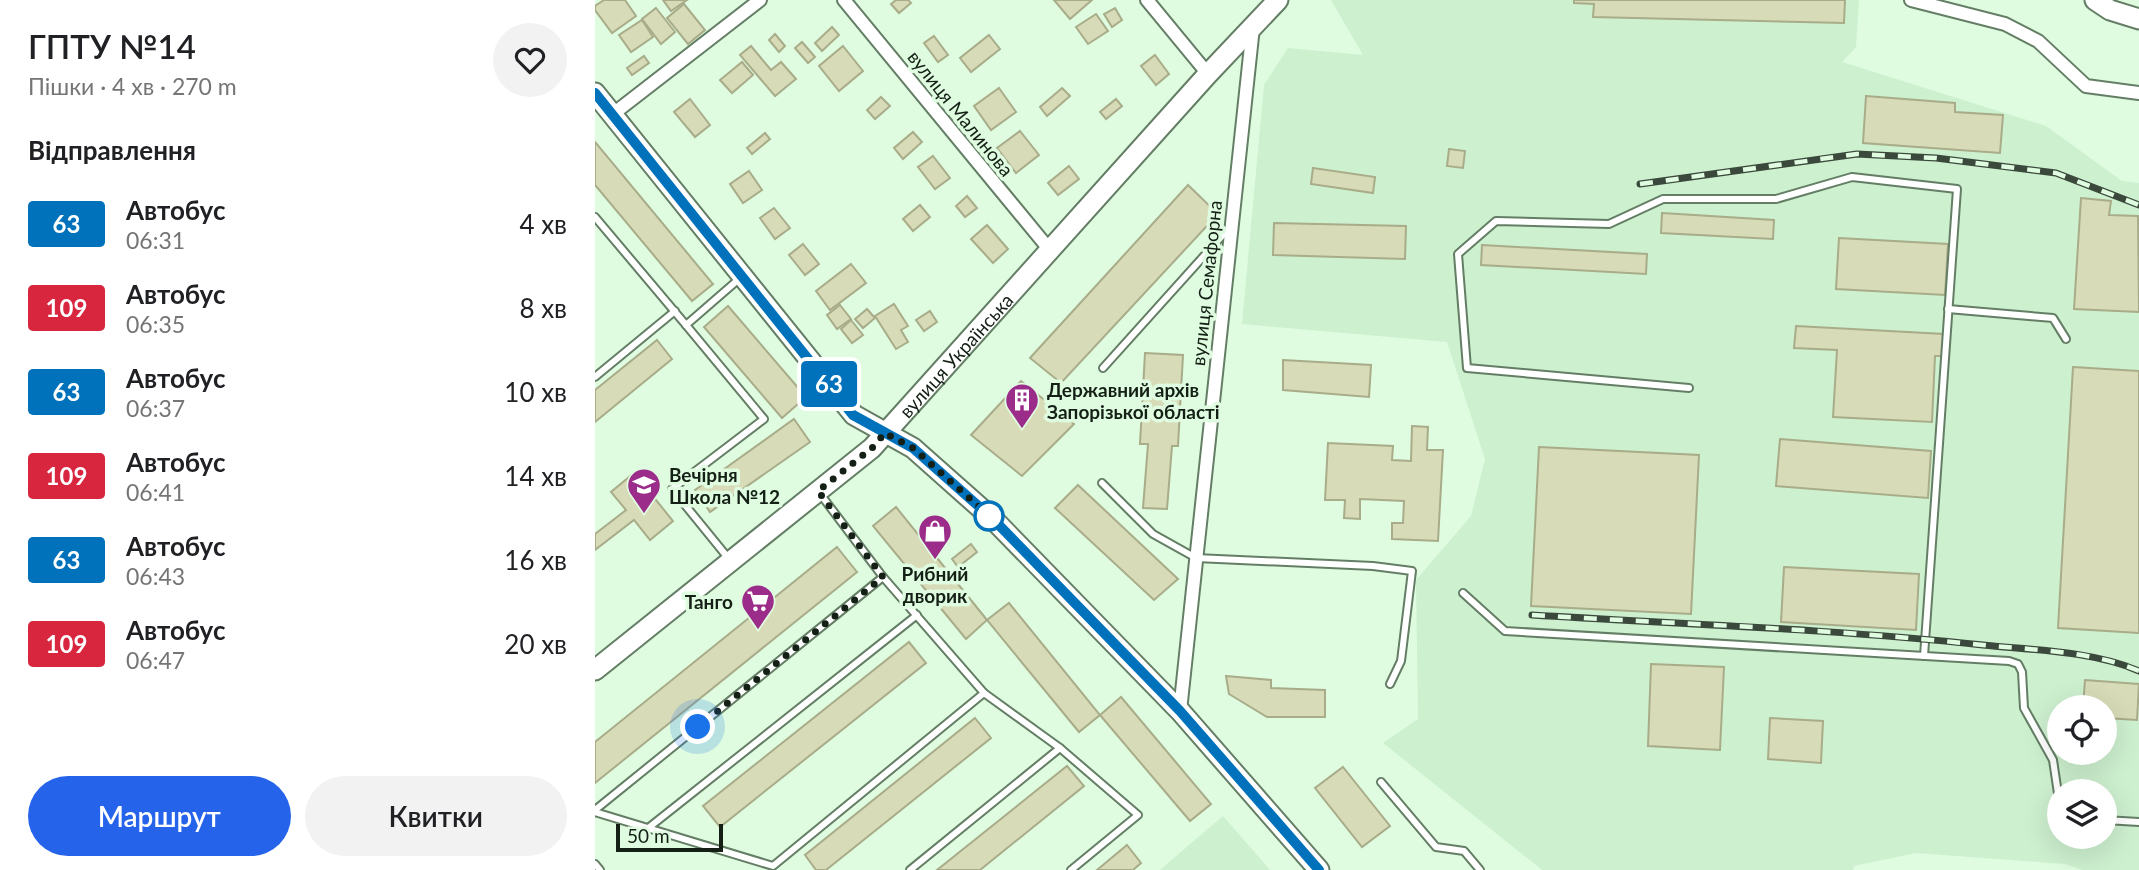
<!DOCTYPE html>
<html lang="uk">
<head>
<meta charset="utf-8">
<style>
  :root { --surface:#fff; --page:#f2f2f2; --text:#202124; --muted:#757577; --accent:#2563eb }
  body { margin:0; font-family:Lato,sans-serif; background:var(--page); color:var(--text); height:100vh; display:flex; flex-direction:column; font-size:26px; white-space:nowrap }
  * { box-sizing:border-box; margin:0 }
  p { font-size:23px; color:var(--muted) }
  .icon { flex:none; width:38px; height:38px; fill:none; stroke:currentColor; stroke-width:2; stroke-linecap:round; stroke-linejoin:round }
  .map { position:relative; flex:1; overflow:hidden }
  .drawer { display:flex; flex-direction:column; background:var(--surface); width:595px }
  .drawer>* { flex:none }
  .badge { padding:0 14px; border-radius:5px; font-size:24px; line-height:46px }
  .fabs { position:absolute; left:1452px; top:695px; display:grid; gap:14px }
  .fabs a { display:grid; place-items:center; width:70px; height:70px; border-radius:50%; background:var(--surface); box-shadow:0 7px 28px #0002; font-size:35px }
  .scale { position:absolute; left:21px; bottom:18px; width:107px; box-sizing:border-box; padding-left:7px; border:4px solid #141f15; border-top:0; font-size:19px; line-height:24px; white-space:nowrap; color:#141f15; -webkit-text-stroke:5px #dffce0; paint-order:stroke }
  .you { position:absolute; width:35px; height:35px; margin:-18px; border:5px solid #fff; border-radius:50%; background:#1a73e8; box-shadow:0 0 0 10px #1a73e833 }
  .map>.badge { position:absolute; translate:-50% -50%; box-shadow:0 0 0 4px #fff }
  h2 { padding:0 28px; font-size:26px; line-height:63px }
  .round { display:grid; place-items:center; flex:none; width:74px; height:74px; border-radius:37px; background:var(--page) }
  .head { display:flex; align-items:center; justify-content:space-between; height:119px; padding:0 28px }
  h1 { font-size:33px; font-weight:600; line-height:52px }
  .action { display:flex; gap:14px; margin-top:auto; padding:14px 28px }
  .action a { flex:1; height:80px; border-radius:42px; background:var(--accent); color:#fff; font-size:28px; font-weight:600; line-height:80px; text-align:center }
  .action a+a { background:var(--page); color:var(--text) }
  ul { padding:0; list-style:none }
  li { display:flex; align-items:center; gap:21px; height:84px; padding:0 28px }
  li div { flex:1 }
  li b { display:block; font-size:26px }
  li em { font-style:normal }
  li .badge { min-width:77px; font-weight:700; text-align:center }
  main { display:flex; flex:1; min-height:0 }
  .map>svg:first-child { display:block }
</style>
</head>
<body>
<main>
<section class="drawer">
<div class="head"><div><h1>ГПТУ №14</h1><p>Пішки · 4 хв · 270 m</p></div><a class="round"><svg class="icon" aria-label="heart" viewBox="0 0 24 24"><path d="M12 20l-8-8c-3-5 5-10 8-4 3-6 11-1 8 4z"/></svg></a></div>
<h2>Відправлення</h2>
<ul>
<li><span class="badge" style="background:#0072bc;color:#fff">63</span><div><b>Автобус</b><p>06:31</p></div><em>4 хв</em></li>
<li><span class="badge" style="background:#d7263d;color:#fff">109</span><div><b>Автобус</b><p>06:35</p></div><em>8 хв</em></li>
<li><span class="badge" style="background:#0072bc;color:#fff">63</span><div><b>Автобус</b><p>06:37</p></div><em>10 хв</em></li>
<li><span class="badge" style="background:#d7263d;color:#fff">109</span><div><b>Автобус</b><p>06:41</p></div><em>14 хв</em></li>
<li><span class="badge" style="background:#0072bc;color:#fff">63</span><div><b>Автобус</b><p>06:43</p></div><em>16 хв</em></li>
<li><span class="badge" style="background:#d7263d;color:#fff">109</span><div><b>Автобус</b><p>06:47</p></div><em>20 хв</em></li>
</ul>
<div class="action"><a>Маршрут</a><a>Квитки</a></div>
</section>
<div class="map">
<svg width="1544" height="870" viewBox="0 0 1544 870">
  <rect width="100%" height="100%" fill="#dffce0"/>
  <g fill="#cdf0cf" fill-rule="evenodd">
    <path d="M736,0H1264L1261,47L1247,62L1451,126L1527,181L1544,183V870H1487L1470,864L1321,853L1259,866L1258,870H947L788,743L823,719L821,580L876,516L890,459L852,342L647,324L669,85L693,48L768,55ZM1465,707H1510V752H1465ZM1465,791H1510V836H1465Z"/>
    <polygon points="628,816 675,870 565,870"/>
  </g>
  <g fill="#d8dbb7" stroke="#a8ac89" stroke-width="2">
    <polygon points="9,0 30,0 41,16 17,33 0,10 0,6"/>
    <polygon points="68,0 92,0 76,11"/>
    <polygon points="301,0 313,0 316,3 304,13 296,4"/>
    <polygon points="459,0 497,0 475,19"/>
    <polygon points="979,0 1250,0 1249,23 998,17 999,4 979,3"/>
    <polygon points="89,4 110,30 93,44 72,18"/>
    <polygon points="61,8 80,32 66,44 47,19"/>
    <polygon points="520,8 527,20 517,27 509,14"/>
    <polygon points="501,14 513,31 493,44 481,27"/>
    <polygon points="47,20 58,37 36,52 24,35"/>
    <polygon points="237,27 244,35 227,51 220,43"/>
    <polygon points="180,34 190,46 184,52 174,40"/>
    <polygon points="394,35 405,49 376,72 365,58"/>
    <polygon points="339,36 353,55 343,62 329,43"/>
    <polygon points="207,42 220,57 213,63 200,48"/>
    <polygon points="156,46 176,70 186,62 201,79 180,96 145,55"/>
    <polygon points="248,46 268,71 244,91 224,66"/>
    <polygon points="560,55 574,74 561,85 546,66"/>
    <polygon points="49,56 54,63 37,75 32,68"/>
    <polygon points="147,62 158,75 137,93 125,80"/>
    <polygon points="404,88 421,112 396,130 379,106"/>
    <polygon points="467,88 475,96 452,116 445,107"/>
    <polygon points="1271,96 1360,103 1360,112 1408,115 1405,153 1268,143"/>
    <polygon points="286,97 295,106 280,119 272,110"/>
    <polygon points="95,99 115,125 100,137 79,112"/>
    <polygon points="521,99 527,106 511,119 505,112"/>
    <polygon points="425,131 444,155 421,173 402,148"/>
    <polygon points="318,132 327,142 308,159 299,148"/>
    <polygon points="170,133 175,139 157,154 152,148"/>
    <polygon points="0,142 118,284 97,301 0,185"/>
    <polygon points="854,149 870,151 868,168 852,166"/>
    <polygon points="338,156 355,178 340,189 323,167"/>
    <polygon points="474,166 484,179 463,195 453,183"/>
    <polygon points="718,168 780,177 778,193 716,184"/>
    <polygon points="154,171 167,190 148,203 135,184"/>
    <polygon points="593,185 623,214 466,383 435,358"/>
    <polygon points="372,196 382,208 370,217 361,206"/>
    <polygon points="1486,198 1516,201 1514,215 1543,216 1544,312 1479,309"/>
    <polygon points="325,205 335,217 318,231 308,219"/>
    <polygon points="179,208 195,228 180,239 165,218"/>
    <polygon points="1067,213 1179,220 1178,239 1066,233"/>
    <polygon points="679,223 811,226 810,259 678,255"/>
    <polygon points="392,225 413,249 398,263 376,239"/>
    <polygon points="1244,238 1353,244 1350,295 1241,289"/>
    <polygon points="208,244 224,264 210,275 194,255"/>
    <polygon points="887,245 1052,254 1051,274 886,265"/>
    <polygon points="256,264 271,283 235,310 221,291"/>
    <polygon points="299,304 313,326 306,330 313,342 301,349 280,316"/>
    <polygon points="245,305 256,319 242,329 232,315"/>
    <polygon points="133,306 211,397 187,418 109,327"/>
    <polygon points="272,309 280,318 268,328 260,319"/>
    <polygon points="335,311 342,322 329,331 321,320"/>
    <polygon points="256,320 268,335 257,343 246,329"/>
    <polygon points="1201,326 1349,334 1347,356 1340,356 1337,422 1238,417 1242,350 1199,348"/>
    <polygon points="62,340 77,359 0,422 0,390"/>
    <polygon points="550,353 588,355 583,446 577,446 572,509 548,508 553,444 545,444"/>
    <polygon points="688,360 776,365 774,397 688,390"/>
    <polygon points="1478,367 1544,371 1544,633 1463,628"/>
    <polygon points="426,381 479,424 427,476 376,435"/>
    <polygon points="199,419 215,442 115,512 100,490"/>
    <polygon points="817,426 833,427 832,450 848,450 843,541 797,539 797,523 808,523 809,501 765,499 765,519 749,518 750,500 730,500 733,443 798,446 797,460 816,461"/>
    <polygon points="1185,439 1336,451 1333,498 1181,486"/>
    <polygon points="944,447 1104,455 1096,614 936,606"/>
    <polygon points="39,473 78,521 55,540 39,520 0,550 0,534 31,510 16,492"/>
    <polygon points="483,485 583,579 559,600 460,508"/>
    <polygon points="301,507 392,620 371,639 278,526"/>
    <polygon points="376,544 382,552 363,567 357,559"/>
    <polygon points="242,547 262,572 0,783 0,742"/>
    <polygon points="1189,567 1324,574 1321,630 1186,622"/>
    <polygon points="414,603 505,715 484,732 392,620"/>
    <polygon points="314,642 331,663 125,827 108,806"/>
    <polygon points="1056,664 1129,667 1125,750 1053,746"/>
    <polygon points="631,676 676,680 676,688 730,690 730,717 672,717 634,694"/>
    <polygon points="1490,680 1544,684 1542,720 1510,718 1510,707 1488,707"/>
    <polygon points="526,697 616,804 595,821 505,715"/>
    <polygon points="380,718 396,738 231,870 221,870 210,855"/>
    <polygon points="1175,718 1228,721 1226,763 1173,759"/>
    <polygon points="472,766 489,786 385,870 342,870"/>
    <polygon points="748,767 795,826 767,847 720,788"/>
    <polygon points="532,845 546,863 538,870 502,870"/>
  </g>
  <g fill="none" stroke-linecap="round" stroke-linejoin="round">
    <g stroke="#647e65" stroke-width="10">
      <g id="lane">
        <polyline points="0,217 91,325 144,279"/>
        <polyline points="1353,309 1458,318 1471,339"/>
        <polyline points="91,325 169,419 77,489 134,559"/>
        <polyline points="508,368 635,227"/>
        <polyline points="0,377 80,311"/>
        <polyline points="1094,388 872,368 863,254 901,221 1014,224 1068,199 1181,199 1257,177 1362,189 1329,656"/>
        <polyline points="507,483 558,534 601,558 778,566 817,571 806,661 795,684"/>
        <polyline points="868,593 910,631 1414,661 1423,664 1427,672 1429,708 1458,760 1465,807"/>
        <polyline points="465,748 543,815 476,870"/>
        <polyline points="786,782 841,847 869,851 885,870"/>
        <polyline points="0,810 288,577 226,495"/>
        <polyline points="0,812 178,866 389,693 288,577"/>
        <polyline points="1510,820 1544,822"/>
        <polyline points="52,829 322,615"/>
        <polyline points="0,864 5,870"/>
        <polyline points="315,870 465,748 389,693"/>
      </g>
    </g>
    <g stroke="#647e65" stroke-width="16">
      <g id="street">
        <polyline points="249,0 454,249"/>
        <polyline points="552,0 613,74"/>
        <polyline points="1316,0 1410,24 1443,41 1491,86 1544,93"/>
        <polyline points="18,114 165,0"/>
        <polyline points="585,711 658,27"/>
      </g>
    </g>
    <g stroke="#647e65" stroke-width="23">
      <g id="secondary">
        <polyline points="1500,0 1515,10 1544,19"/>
        <polyline points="0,93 259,415 318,448 398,519 585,711 724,870"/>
        <path id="s1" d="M0,670L277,448L613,74L683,0"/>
      </g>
    </g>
    <use href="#lane" stroke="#fff" stroke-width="6"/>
    <use href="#street" stroke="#fff" stroke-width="12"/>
    <use href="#secondary" stroke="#fff" stroke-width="19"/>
    <g stroke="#3b493c" stroke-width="7">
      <g id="rail">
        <polyline points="1045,184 1262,154 1341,158 1461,173 1544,205"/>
        <path d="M937,615C1087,624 1238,629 1388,645C1437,650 1499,651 1544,671"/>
      </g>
    </g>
    <use href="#rail" stroke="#dffce0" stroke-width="4.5" stroke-dasharray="13" stroke-linecap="butt"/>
  </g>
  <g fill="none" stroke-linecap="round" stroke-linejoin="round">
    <g stroke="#fff" stroke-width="16">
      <polyline id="line" points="0,93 258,415 318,448 398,519 585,711 724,870"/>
    </g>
    <use href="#line" stroke="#0072bc" stroke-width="10"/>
    <polyline stroke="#141f15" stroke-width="7" stroke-dasharray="0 12.6" points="103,727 288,577 223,491 277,448 290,433 318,448 398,519 394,516"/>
  </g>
  <defs>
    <g id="building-pin" transform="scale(1.75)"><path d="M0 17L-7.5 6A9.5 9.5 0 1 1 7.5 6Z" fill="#9b2c8a" stroke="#dffce0"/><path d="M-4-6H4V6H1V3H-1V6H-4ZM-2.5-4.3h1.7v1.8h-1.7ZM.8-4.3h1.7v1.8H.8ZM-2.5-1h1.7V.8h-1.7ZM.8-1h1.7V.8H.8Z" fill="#fff"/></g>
    <g id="school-pin" transform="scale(1.75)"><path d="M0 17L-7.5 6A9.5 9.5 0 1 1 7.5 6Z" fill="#9b2c8a" stroke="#dffce0"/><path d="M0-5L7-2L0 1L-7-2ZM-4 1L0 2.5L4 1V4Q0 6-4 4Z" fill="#fff"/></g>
    <g id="shop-pin" transform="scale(1.75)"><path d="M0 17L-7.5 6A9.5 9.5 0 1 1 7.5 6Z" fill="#9b2c8a" stroke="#dffce0"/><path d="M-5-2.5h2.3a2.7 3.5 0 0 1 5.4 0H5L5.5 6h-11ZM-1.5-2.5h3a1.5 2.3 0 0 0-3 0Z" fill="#fff"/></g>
    <g id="supermarket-pin" transform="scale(1.75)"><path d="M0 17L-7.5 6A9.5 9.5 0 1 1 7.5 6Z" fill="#9b2c8a" stroke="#dffce0"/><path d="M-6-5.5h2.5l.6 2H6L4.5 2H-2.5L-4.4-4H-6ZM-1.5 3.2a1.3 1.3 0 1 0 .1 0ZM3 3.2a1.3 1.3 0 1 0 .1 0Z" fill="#fff"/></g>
  </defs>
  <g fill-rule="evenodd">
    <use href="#building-pin" x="427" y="400"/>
    <use href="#school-pin" x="49" y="485"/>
    <use href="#shop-pin" x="340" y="531"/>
    <use href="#supermarket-pin" x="163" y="601"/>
  </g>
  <circle fill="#fff" stroke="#0072bc" stroke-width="3.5" cx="394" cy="516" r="14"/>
  <g text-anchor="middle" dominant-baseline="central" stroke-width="7" stroke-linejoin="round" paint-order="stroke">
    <g font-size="19" fill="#141f15" stroke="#dffce0">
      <text transform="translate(366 113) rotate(51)">вулиця Малинова</text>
      <text transform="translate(611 283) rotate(-84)">вулиця Семафорна</text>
      <text stroke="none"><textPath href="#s1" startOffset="480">вулиця Українська</textPath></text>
    </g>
    <g font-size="19" font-weight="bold" fill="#141f15" stroke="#dffce0" text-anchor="start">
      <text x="452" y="389">Державний архів<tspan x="452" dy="22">Запорізької області</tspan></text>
      <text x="74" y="474">Вечірня<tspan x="74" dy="22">Школа №12</tspan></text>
      <text x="340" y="573" text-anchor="middle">Рибний<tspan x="340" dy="22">дворик</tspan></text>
      <text x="138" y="601" text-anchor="end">Танго</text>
    </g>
  </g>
</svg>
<div class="fabs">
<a><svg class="icon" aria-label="locate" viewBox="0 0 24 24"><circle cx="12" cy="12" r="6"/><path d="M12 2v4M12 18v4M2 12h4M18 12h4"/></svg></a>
<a><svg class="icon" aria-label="layers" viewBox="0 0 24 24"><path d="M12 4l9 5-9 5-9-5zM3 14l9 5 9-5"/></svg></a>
</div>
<div class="scale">50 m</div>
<div class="you" style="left:103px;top:727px"></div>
<b class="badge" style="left:234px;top:384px;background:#0072bc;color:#fff">63</b>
</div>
</main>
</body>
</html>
